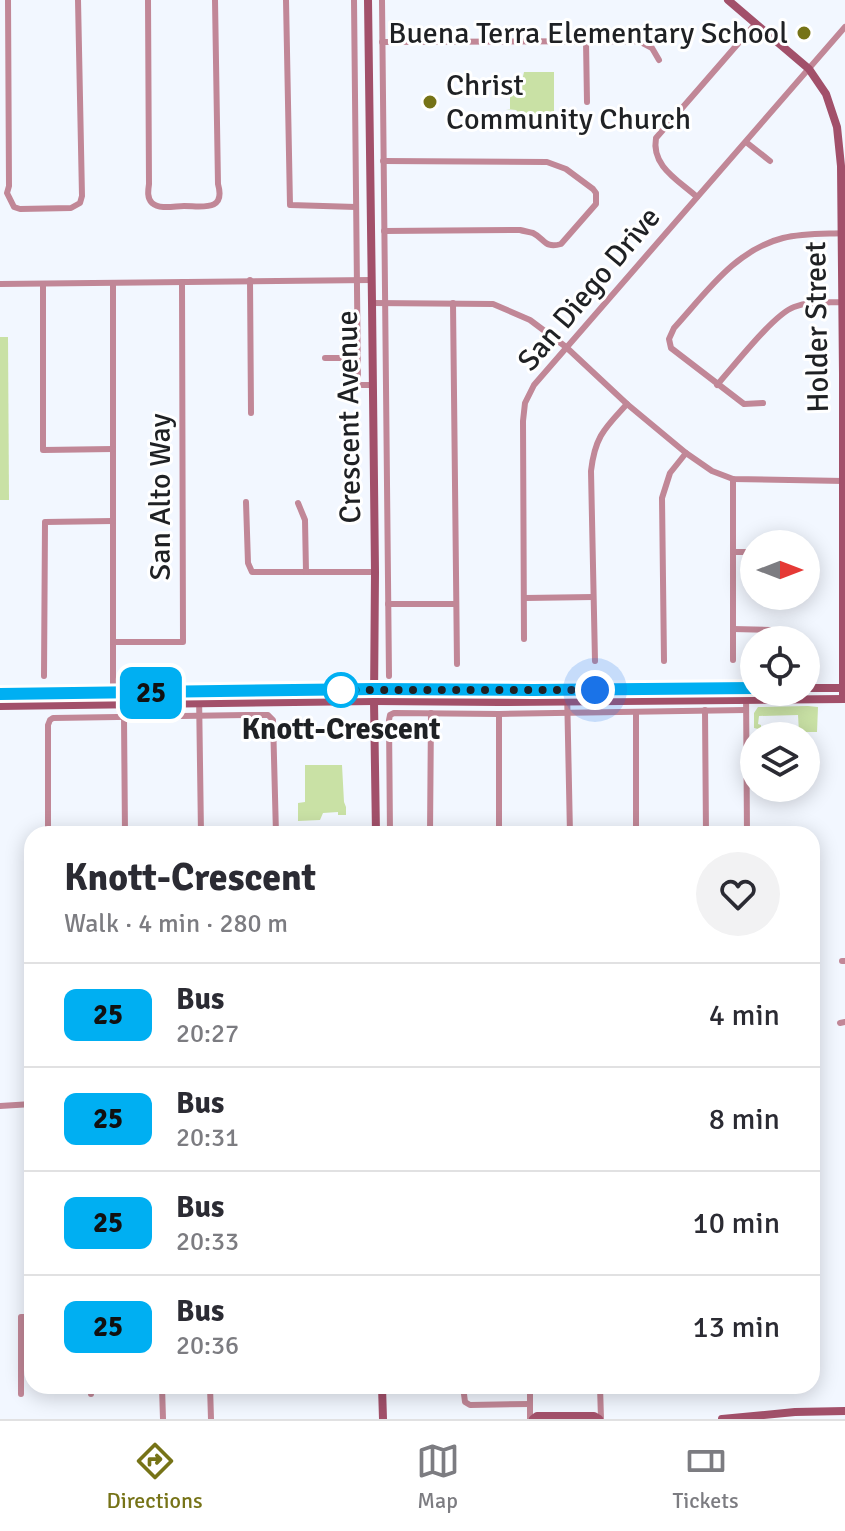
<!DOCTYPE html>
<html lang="en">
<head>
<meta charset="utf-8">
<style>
  :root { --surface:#fff; --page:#f2f2f3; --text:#2b2b33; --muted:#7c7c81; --line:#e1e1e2; --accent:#767317 }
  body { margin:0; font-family:Signika,sans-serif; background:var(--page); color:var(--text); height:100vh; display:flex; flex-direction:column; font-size:30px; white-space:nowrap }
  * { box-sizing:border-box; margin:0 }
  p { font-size:26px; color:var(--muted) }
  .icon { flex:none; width:44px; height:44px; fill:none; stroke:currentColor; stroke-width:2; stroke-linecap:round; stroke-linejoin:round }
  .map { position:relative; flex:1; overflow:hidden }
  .details { position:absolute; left:24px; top:826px; width:796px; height:568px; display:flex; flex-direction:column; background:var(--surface); border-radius:24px; box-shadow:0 4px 20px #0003 }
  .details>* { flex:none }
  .badge { padding:0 16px; border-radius:12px; font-size:28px; line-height:52px }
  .needle { width:52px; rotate:90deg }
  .controls { position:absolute; left:740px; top:530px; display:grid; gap:16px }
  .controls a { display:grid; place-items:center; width:80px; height:80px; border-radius:50%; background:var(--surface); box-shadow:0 4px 20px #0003; font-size:40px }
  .you { position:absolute; width:40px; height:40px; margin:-20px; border:6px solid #fff; border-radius:50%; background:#1a73e8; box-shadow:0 0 0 12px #1a73e833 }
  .map>.badge { position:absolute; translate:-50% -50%; box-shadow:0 0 0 4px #fff }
  .round { display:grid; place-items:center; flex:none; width:84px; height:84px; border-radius:42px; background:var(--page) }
  .summary { display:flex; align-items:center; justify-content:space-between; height:136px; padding:0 40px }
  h1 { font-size:38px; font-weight:700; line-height:60px }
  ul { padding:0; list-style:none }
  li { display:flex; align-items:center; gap:24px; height:104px; padding:0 40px; border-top:2px solid var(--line) }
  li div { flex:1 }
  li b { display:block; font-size:30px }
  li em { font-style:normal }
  li .badge { min-width:88px; font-weight:700; text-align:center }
  .dock { display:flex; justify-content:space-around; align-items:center; height:112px; border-top:2px solid var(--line); background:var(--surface); font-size:22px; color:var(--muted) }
  .dock a { display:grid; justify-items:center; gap:4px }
  .dock .selected { color:var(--accent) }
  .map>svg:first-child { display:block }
</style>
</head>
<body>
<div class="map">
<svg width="845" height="1419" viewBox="0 0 845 1419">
  <rect width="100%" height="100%" fill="#f2f7ff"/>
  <g fill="#c9e1a5">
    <polygon points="524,72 554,72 554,114 521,115 516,110 506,109 510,109 510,83 522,81"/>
    <polygon points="0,337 8,337 9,500 0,500"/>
    <polygon points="808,706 818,707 817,732 799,732 798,715 759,716 758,724 761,725 761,735 758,735 758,729 754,728 754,713 758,707"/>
    <polygon points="305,765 342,765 344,802 346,807 346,815 338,815 338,812 323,813 320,820 298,821 298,803 305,802"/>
  </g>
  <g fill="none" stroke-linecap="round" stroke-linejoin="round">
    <g stroke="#c18797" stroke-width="6">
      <polyline points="8,0 9,186 7,193 14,207 20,209 71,208 80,203 82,196 78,0"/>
      <path d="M148,0L149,184C148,191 147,198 152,203C160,210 175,206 184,206C202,206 226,212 218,184L215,0"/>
      <polyline points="286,0 290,205 356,207"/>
      <polyline points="354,0 358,385 373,385"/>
      <polyline points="382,0 389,676"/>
      <polyline points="586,41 587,102"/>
      <polyline points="382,42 639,41 652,48 659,60"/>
      <polyline points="746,142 770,161"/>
      <path d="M383,161L547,162L566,169L593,189L596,193V204L561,244C545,249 545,239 533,233C529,232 524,231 520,230L384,231"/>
      <path d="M697,197C678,180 651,166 656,138L756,23"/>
      <polyline points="250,280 251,413"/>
      <polyline points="113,283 113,705"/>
      <polyline points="0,284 371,280"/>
      <polyline points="43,284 43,450 113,449"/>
      <polyline points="372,303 493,304 530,320 566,347 627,404 686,453 712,471 733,479 844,481"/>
      <polyline points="453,303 457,664"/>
      <polyline points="325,358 357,358"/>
      <path d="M717,385C733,367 774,314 794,307C810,301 828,303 845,302"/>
      <path d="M763,403L744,404L671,348L669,339L674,328C706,293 735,250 783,238C803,233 825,234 845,233"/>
      <polyline points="733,479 733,660"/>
      <polyline points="246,502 248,563 252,572 375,572"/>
      <polyline points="298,503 305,520 306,572"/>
      <polyline points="734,552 754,552"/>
      <polyline points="525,598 593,597"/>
      <polyline points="388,604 456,604"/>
      <polyline points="733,629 770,630"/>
      <polyline points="524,639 523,421 525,403 534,385 845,27"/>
      <polyline points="113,642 183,642 182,282"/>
      <path d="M595,661L591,471C595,436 605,428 627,404"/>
      <polyline points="664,661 662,498 670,473 686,453"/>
      <polyline points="44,676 45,522 113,521"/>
      <polyline points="746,688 747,834"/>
      <polyline points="567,690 570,834"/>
      <polyline points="199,693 201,834"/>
      <polyline points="705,710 706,834"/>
      <polyline points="124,717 125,834"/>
      <polyline points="48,834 48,725 50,720 53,718 246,715 268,715 273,720 276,834"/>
      <polyline points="390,834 389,720 390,715 394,713 499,714 746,710"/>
      <polyline points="430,834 431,713"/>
      <polyline points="499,834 499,714"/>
      <polyline points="636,834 636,712"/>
      <polyline points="842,961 845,961"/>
      <polyline points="840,1023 845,1022"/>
      <polyline points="0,1106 32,1104"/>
      <polyline points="91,1386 91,1394"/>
      <polyline points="162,1386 163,1419"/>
      <polyline points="210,1386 211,1419"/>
      <polyline points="463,1386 465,1402 470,1405 530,1404"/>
      <polyline points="530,1386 530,1419"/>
      <polyline points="600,1386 601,1419"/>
      <polyline points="685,1391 685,1386"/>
      <polyline points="21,1394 21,1317 32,1317"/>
    </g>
    <g stroke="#a2506a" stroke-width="8">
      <polyline points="368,0 372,303 375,572 374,701 376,834"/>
      <polyline points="728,0 809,69 826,94 837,127 841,166 843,374 843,699"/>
      <polyline points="806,688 845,688"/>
      <polyline points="0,694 374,689 496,690 754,688"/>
      <polyline points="0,706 374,701 499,702 845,699"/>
      <polyline points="382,1386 383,1419"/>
      <polyline points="533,1419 537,1416 594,1416 599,1419"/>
      <polyline points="722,1419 795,1412 845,1411"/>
    </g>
  </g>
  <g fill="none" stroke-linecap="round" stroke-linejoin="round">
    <g stroke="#fff" stroke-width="18">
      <polyline id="line" points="0,694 374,689 533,690 754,688"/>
    </g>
    <use href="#line" stroke="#00aff2" stroke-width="12"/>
    <polyline stroke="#1f2124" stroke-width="8" stroke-dasharray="0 14.4" points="341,690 595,690"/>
  </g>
  <g fill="#767317" stroke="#fff" stroke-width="3">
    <circle cx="804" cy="33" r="8"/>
    <circle cx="430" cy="102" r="8"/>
  </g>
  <circle fill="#fff" stroke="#00aff2" stroke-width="4" cx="341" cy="690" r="16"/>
  <g text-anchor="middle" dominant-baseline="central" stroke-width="6" stroke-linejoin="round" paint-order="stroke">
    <g font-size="30" fill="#1f2124" stroke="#fff" text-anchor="end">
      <text x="788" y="33">Buena Terra Elementary School</text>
      <text x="446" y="85" text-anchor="start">Christ<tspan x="446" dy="34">Community Church</tspan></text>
    </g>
    <g font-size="30" fill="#1f2124" stroke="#fff">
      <text transform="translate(589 289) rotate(-50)">San Diego Drive</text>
      <text transform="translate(817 327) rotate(-91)">Holder Street</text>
      <text transform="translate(349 417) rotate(-91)">Crescent Avenue</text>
      <text transform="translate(160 497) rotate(-90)">San Alto Way</text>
    </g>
    <g font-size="30" font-weight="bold" fill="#1f2124" stroke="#fff">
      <text x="341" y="729">Knott-Crescent</text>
    </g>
  </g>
</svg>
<div class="controls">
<a><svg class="needle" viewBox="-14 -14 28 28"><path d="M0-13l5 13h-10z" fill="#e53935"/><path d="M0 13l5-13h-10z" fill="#7c7c81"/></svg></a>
<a><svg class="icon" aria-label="locate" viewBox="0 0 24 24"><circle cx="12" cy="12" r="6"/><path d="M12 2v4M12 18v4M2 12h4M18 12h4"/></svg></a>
<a><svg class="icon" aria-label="layers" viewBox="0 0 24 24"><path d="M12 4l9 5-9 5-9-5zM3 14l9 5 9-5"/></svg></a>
</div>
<div class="you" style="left:595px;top:690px"></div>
<b class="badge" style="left:151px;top:693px;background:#00aff2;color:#111">25</b>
<section class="details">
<div class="summary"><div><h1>Knott-Crescent</h1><p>Walk · 4 min · 280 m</p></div><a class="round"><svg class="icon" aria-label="heart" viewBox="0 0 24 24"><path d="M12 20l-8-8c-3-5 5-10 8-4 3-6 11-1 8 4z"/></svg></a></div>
<ul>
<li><span class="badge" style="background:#00aff2;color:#111">25</span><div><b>Bus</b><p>20:27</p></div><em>4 min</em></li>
<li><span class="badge" style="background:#00aff2;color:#111">25</span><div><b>Bus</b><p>20:31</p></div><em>8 min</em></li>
<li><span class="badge" style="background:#00aff2;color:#111">25</span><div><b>Bus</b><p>20:33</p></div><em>10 min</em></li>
<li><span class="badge" style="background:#00aff2;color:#111">25</span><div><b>Bus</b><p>20:36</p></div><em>13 min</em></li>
</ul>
</section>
</div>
<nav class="dock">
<a class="selected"><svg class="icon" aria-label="directions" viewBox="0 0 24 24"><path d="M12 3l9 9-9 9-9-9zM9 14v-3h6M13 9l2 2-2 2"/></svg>Directions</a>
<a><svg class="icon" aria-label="map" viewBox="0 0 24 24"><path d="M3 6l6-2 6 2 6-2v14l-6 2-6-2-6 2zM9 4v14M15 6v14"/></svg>Map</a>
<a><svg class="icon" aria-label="tickets" viewBox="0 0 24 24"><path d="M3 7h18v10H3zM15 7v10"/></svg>Tickets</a>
</nav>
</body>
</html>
